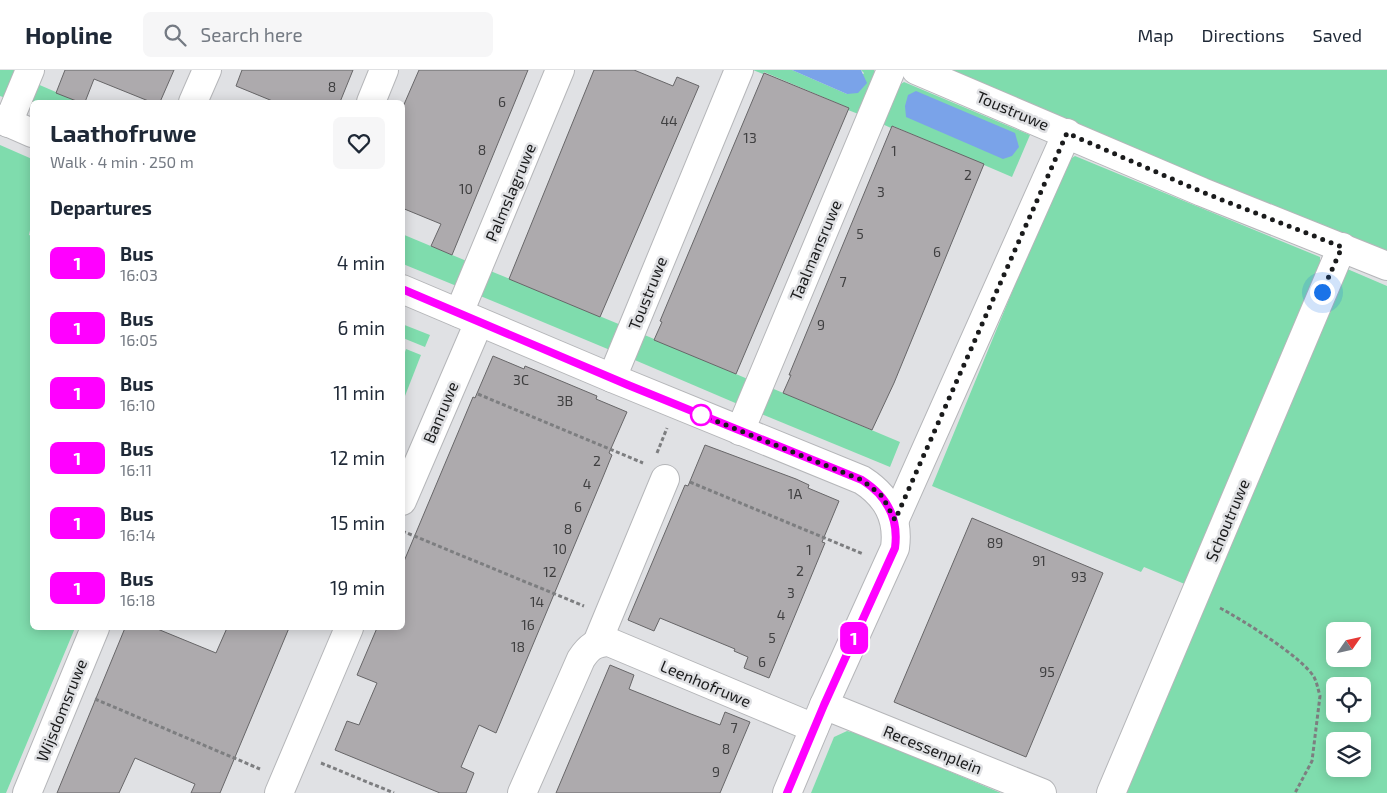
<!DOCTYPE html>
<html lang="en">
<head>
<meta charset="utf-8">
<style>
  :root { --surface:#fff; --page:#f6f6f7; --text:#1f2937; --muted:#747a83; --line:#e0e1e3 }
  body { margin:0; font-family:"Exo 2",sans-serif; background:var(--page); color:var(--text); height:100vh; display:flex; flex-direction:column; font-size:19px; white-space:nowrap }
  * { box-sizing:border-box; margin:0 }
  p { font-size:16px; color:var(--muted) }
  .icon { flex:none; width:28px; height:28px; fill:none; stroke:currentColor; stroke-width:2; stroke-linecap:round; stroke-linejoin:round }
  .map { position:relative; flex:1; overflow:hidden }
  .panel { position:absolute; left:30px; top:30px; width:375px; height:530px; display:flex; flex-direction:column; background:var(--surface); border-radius:8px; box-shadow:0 2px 12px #0003 }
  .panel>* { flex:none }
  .badge { padding:0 10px; border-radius:8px; font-size:18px; line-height:32px }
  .needle { width:32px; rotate:56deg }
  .controls { position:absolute; left:1326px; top:552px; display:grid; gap:10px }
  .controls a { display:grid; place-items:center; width:45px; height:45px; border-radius:8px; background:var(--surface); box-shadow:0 2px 12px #0003; font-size:25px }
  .you { position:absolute; width:25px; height:25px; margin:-12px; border:4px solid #fff; border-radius:50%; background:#1a73e8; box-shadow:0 0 0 8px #1a73e833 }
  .map>.badge { position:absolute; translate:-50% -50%; box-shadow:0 0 0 2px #fff }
  h2 { padding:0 20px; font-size:19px; line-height:45px }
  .round { display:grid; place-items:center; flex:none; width:52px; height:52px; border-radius:8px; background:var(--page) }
  .head { display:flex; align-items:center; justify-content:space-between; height:85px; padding:0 20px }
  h1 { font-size:24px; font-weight:700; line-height:38px }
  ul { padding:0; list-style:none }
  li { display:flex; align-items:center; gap:15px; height:65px; padding:0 20px }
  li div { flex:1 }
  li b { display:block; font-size:19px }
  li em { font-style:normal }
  li .badge { min-width:55px; font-weight:700; text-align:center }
  header { display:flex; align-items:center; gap:30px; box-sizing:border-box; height:70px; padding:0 25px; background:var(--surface); border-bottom:1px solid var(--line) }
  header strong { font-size:24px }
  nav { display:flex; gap:28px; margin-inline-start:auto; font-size:18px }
  .search { width:350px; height:45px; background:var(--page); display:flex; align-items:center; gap:12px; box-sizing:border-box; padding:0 18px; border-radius:8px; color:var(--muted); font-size:19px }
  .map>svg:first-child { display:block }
</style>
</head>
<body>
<header>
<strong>Hopline</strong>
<div class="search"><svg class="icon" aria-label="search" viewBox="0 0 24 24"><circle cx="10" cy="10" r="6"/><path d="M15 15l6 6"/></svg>Search here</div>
<nav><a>Map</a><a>Directions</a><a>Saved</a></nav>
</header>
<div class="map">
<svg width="1387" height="723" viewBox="0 0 1387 723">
  <rect width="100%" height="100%" fill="#e0e1e4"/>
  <g fill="#7fdcad" fill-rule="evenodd">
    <polygon points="0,0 20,0 8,29 0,26"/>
    <polygon points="753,0 792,0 847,24 864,3 861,0 874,0 875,3 861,45 848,40 849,38 764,2 763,4"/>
    <polygon points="944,0 1387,0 1387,184"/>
    <polygon points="904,12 1030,65 1012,107 893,56 891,58 880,53 896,17"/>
    <polygon points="35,13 79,32 32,32 32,40 25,36"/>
    <polygon points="0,75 32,89 32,151 29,165 32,166 32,558 75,558 6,723 0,723"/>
    <polygon points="1075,86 1320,187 1320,197 1187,515 1144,497 1141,502 932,416 1062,101 1067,91"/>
    <polygon points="402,164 469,192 459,217 403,194"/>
    <path d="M1345,198L1387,216V723H1121ZM1335,561H1362V589H1335ZM1335,616H1362V644H1335ZM1335,671H1362V699H1335Z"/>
    <polygon points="488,200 621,255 610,280 478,225"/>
    <polygon points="402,254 430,265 425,277 403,268"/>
    <polygon points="640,263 750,310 740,335 630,288"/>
    <polygon points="406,279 421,285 403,331 403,288"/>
    <polygon points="769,317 900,372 890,397 759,343"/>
    <polygon points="847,661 860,664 1001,723 811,723 834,667"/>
  </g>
  <g fill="#7aa3e9">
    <polygon points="792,0 861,0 867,13 858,23 847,24"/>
    <polygon points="916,21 1015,63 1019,77 1012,86 1003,89 906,47 905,36 908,25"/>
  </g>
  <g fill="#adaaad" stroke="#676668">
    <polygon points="65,0 174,0 160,32 151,32 94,9 85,32 79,32 56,23"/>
    <polygon points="242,0 353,0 340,32 275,32 236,16"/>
    <polygon points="419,0 528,0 452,185 431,176 441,154 402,138 402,39"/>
    <polygon points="594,0 634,0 673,16 677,7 699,16 600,247 509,209"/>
    <polygon points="764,3 849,38 736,304 654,270 662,252 660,251"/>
    <polygon points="892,56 984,94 894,313 872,360 783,323 791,305 789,305"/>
    <polygon points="493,286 524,299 525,296 542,303 597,326 596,329 627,342 609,383 612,385 603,407 496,663 479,655 461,697 474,703 466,723 440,723 335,680 347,651 359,655 377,613 357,605 377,558 402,558 402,496 473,327 475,328"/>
    <polygon points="705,375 796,409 809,415 808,418 839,431 822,472 825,473 769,608 744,598 748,587 734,581 735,579 660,548 654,561 628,550 685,415 688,416"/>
    <polygon points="972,448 1103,503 1026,687 894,632"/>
    <polygon points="125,558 155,558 216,583 227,558 289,558 220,723 191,723 195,714 135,688 119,723 57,723"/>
    <polygon points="610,595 634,605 629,619 691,644 720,655 725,642 750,652 720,723 556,723"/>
  </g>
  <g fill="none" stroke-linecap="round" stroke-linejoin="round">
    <g stroke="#b5b6b9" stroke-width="30">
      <g id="minor">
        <polyline points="916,0 1202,122 1387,196"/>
        <polyline points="193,32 207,0"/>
        <polyline points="371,32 384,0"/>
        <polyline points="0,49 32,63"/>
        <polyline points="8,53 30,0"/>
        <path d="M402,219L612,308L862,410C887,426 899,448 895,478L824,635L787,723"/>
        <polyline points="459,243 560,0"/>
        <polyline points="612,308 739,0"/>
        <polyline points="740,361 891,0"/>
        <polyline points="402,431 479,252"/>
        <polyline points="895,449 1067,63"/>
        <polyline points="597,573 665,409"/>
        <polyline points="824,635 1042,723"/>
        <polyline points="27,723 95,558"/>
        <polyline points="279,723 349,558"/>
        <path d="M522,723L581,589C589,577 594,573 609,572L814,658"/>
        <polyline points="1111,723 1342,177"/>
      </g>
    </g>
    <g stroke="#7d7e80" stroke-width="3" stroke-dasharray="4 2.5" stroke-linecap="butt">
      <polyline points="478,324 643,393"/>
      <polyline points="657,383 667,358"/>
      <polyline points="690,412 863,484"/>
      <polyline points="402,461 584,536"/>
      <path d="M1220,538C1241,549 1302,587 1314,607C1317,613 1318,619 1320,626L1312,691L1295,723"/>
      <polyline points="95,629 260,699"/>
      <polyline points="321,693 394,723"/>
    </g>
    <use href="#minor" stroke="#fff" stroke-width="28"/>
  </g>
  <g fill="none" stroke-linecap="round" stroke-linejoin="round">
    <g stroke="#fff" stroke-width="11">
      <path id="line" d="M402,219L628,315L862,410C887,426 899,448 895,478L824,635L787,723"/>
    </g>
    <use href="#line" stroke="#f0f" stroke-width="8"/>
    <polyline stroke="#1a1b1c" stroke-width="5" stroke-dasharray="0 9" points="701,345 862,410 882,426 895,450 1067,63 1202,122 1342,177 1322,222"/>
  </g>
  <circle fill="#fff" stroke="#f0f" stroke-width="2.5" cx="701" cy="345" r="10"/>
  <g text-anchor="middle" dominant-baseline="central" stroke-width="5" stroke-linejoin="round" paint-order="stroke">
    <g font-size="14" fill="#3f3f40">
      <text x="332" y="16">8</text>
      <text x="502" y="31">6</text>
      <text x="669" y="50">44</text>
      <text x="750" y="67">13</text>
      <text x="482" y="79">8</text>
      <text x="894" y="80">1</text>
      <text x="968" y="104">2</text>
      <text x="466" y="118">10</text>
      <text x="881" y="121">3</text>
      <text x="860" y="163">5</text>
      <text x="937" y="181">6</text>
      <text x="843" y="211">7</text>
      <text x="821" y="254">9</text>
      <text x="521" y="309">3C</text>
      <text x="565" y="330">3B</text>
      <text x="597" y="390">2</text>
      <text x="587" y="413">4</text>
      <text x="795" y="423">1A</text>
      <text x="578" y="436">6</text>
      <text x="568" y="458">8</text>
      <text x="995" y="472">89</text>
      <text x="560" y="478">10</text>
      <text x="809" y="479">1</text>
      <text x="1039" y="490">91</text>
      <text x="800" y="500">2</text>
      <text x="550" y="501">12</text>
      <text x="1079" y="506">93</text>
      <text x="791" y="522">3</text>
      <text x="537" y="531">14</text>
      <text x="781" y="544">4</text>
      <text x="528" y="554">16</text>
      <text x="772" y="567">5</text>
      <text x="518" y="576">18</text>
      <text x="762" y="591">6</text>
      <text x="1047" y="601">95</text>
      <text x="734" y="657">7</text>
      <text x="726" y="678">8</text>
      <text x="716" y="701">9</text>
    </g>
    <g font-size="16" fill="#1a1b1c" stroke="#e0e1e4">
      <text transform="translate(1013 40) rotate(23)">Toustruwe</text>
      <text transform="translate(510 122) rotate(-67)">Palmslagruwe</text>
      <text transform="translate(815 180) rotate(-67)">Taalmansruwe</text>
      <text transform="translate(647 223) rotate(-68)">Toustruwe</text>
      <text transform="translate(440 342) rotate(-67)">Banruwe</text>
      <text transform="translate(1227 450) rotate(-67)">Schoutruwe</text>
      <text transform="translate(706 613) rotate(23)">Leenhofruwe</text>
      <text transform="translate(61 640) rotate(-68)">Wijsdomsruwe</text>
      <text transform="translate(933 679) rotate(22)">Recessenplein</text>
    </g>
  </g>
</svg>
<div class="controls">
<a><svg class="needle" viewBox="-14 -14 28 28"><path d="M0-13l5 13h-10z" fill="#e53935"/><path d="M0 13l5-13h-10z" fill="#747a83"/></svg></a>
<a><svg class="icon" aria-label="locate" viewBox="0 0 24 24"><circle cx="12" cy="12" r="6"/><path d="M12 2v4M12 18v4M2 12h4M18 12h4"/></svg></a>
<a><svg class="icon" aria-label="layers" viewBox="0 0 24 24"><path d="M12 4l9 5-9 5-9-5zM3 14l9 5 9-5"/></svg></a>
</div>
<div class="you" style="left:1322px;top:222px"></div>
<b class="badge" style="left:854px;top:568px;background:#f0f;color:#fff">1</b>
<section class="panel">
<div class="head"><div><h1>Laathofruwe</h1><p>Walk · 4 min · 250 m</p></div><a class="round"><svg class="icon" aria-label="heart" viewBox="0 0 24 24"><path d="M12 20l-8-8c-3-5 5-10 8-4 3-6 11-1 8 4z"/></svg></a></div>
<h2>Departures</h2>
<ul>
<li><span class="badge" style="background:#f0f;color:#fff">1</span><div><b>Bus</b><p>16:03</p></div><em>4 min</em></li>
<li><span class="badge" style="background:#f0f;color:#fff">1</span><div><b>Bus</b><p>16:05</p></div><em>6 min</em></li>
<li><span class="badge" style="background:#f0f;color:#fff">1</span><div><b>Bus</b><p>16:10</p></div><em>11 min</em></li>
<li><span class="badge" style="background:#f0f;color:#fff">1</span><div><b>Bus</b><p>16:11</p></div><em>12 min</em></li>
<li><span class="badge" style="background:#f0f;color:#fff">1</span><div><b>Bus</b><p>16:14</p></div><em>15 min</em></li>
<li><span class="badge" style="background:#f0f;color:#fff">1</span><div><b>Bus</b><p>16:18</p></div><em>19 min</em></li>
</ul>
</section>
</div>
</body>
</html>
